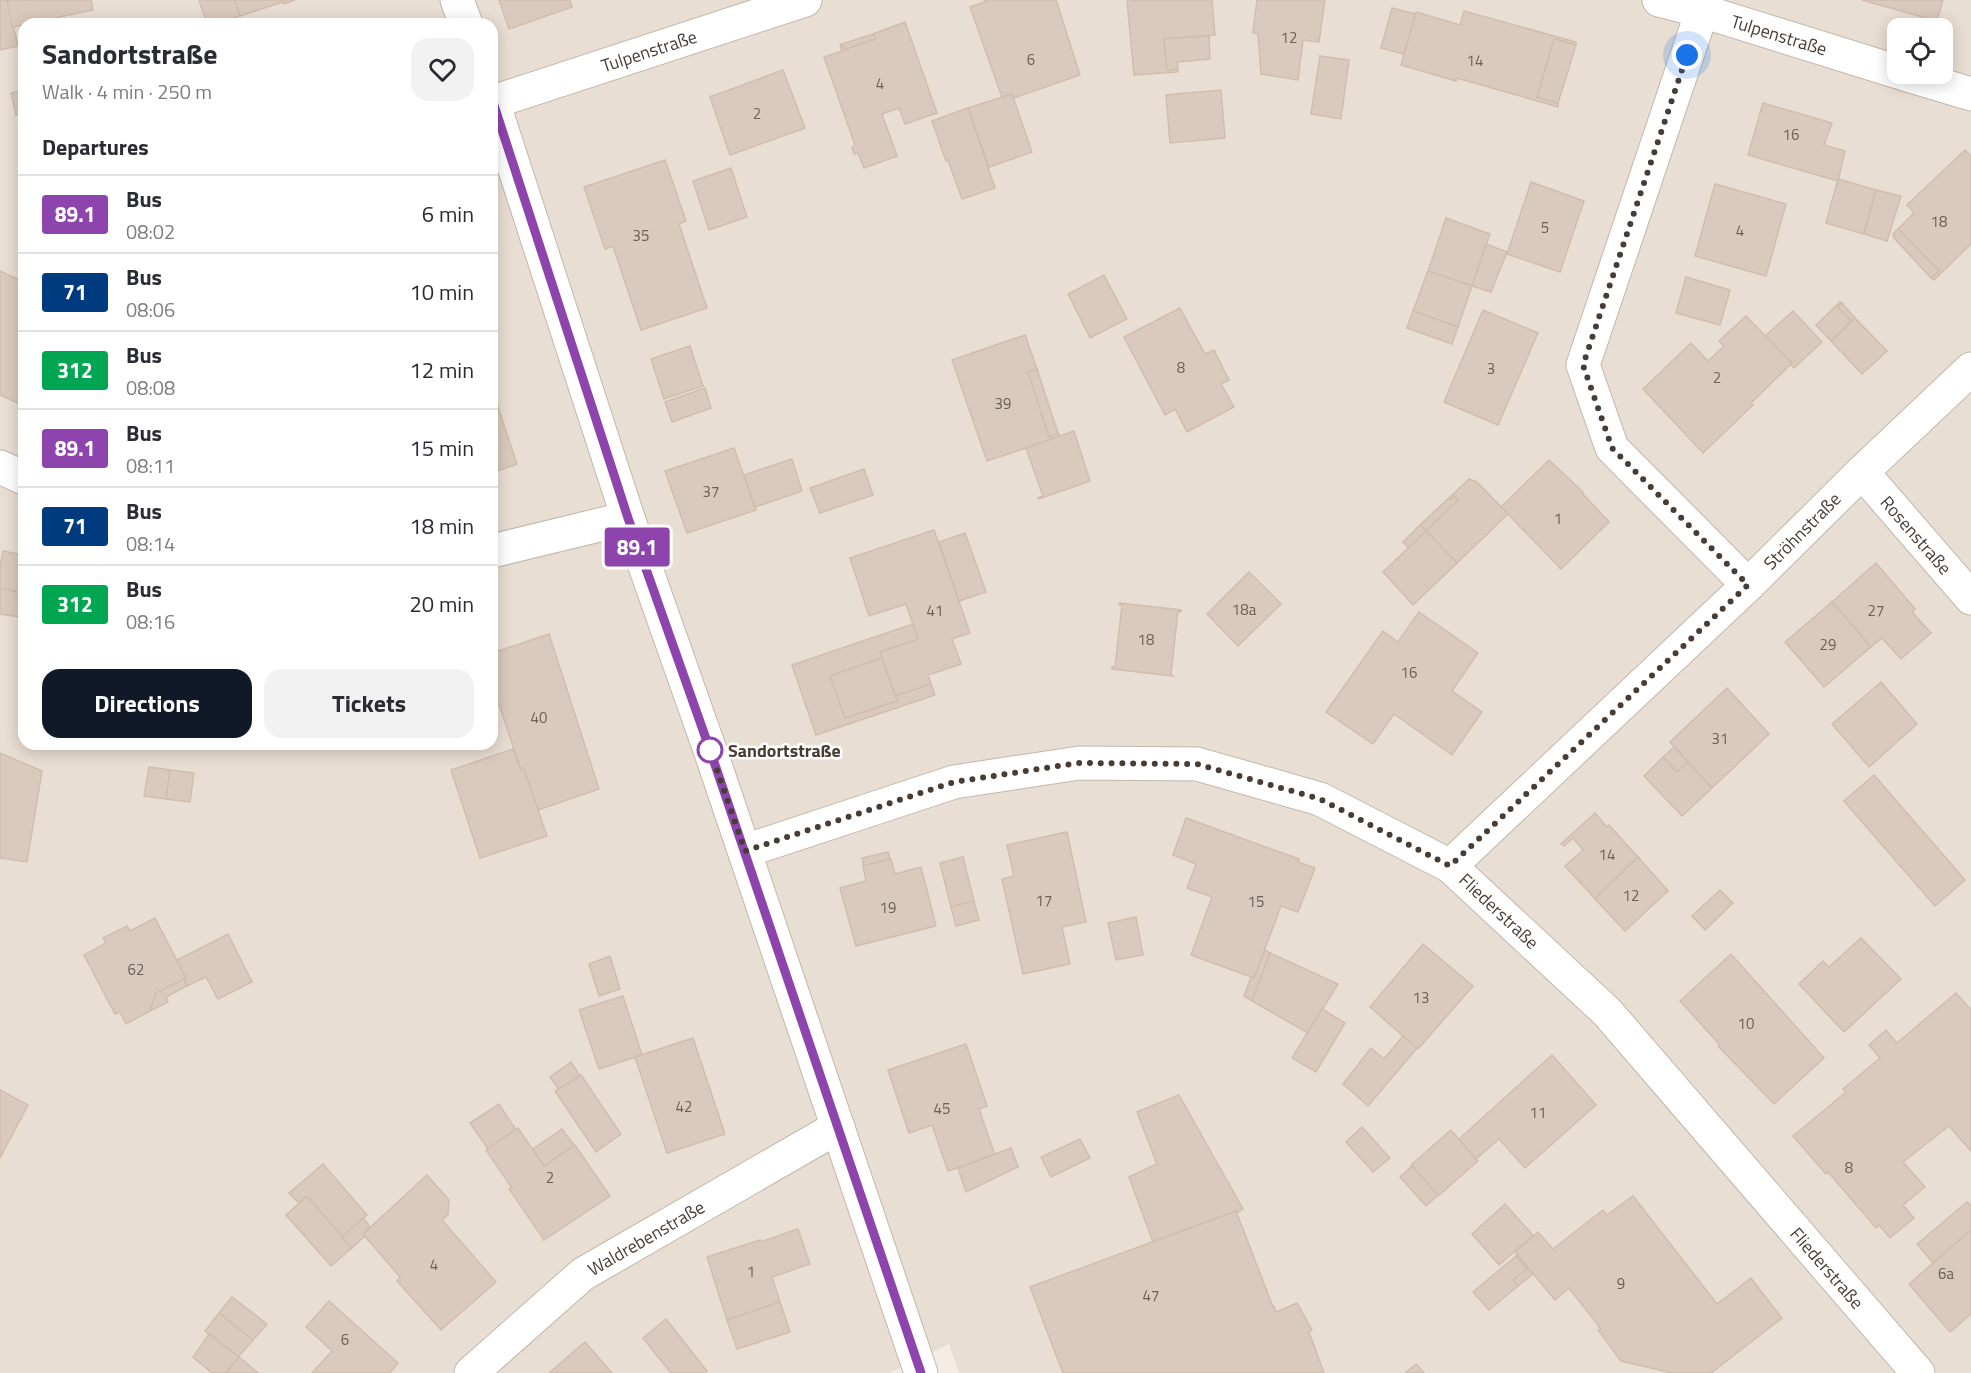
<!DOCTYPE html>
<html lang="en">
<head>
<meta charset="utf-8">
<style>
  :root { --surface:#fff; --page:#f2f2f3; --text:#2b2b33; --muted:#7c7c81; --line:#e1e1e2; --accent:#111827 }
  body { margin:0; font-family:"Titillium Web",sans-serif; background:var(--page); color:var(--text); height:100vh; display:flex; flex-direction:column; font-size:22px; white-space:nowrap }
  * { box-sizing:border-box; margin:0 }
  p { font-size:20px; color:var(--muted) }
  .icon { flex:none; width:33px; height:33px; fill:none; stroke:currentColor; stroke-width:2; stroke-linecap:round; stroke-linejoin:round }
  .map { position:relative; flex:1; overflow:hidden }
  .side { position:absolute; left:18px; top:18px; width:480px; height:732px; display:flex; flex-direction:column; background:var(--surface); border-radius:18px; box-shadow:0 3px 15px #0003 }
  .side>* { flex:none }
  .badge { padding:0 12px; border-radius:4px; font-size:21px; line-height:39px }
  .buttons { position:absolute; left:1887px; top:18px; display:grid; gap:12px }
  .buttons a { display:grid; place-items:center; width:66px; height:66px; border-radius:12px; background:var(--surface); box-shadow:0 3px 15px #0003; font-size:30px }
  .you { position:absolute; width:30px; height:30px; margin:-15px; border:4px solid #fff; border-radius:50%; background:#1a73e8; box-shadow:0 0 0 9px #1a73e833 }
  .map>.badge { position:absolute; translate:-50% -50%; box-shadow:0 0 0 3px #fff }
  h2 { padding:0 24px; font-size:22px; line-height:54px }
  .round { display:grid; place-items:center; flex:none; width:63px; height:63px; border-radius:18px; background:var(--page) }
  .overview { display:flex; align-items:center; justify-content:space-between; height:102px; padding:0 24px }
  h1 { font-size:28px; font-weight:700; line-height:45px }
  .button { display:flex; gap:12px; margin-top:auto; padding:12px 24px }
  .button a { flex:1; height:69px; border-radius:18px; background:var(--accent); color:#fff; font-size:24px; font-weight:700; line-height:69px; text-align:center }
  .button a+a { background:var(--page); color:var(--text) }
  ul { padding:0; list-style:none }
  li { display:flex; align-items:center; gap:18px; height:78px; padding:0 24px; border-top:2px solid var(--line) }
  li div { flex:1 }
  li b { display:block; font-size:22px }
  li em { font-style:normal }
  li .badge { min-width:66px; font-weight:700; text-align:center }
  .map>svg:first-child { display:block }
</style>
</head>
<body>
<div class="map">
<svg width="1971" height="1373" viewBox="0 0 1971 1373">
  <rect width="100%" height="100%" fill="#f4ede6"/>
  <path fill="#e9ded3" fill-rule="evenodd" d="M0,0H1971V1373H959L949,1344L890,1373H0ZM24,24H492V744H24ZM1898,28H1942V74H1898Z"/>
  <g fill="#dacabd" stroke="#d2bdad" stroke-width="1.5">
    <polygon points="0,0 7,0 18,46 0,50"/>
    <polygon points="7,0 91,0 93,10 12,27"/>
    <polygon points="199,0 235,0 240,16 215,24 207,24"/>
    <polygon points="235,0 295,0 284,4 283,2 240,16"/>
    <polygon points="499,0 570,0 572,7 509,29"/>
    <polygon points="984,0 1056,0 1080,75 1014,98 1012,94 1002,97 970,7 985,2"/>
    <polygon points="1127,0 1212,0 1215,35 1164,39 1167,70 1178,69 1177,72 1134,75"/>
    <polygon points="1257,0 1325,0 1319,42 1303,40 1298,80 1261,74 1258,34 1253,33"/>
    <polygon points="1862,0 1943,0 1937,21"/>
    <polygon points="1392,8 1416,14 1404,54 1381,48"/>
    <polygon points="1464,11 1576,42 1576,45 1554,39 1537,97 1558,103 1558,107 1457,78 1456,81 1401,65 1416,12 1460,25"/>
    <polygon points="905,22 937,113 905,124 899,108 882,114 897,156 864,168 858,153 854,154 852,147 855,145 824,57 842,51 840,45 842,44 844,50 875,39 873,34"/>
    <polygon points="873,34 875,39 844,50 842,44"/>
    <polygon points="1209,36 1210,59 1177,62 1178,69 1167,70 1164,39"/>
    <polygon points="1554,39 1576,45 1558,103 1537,97"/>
    <polygon points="1320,56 1349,60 1341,119 1311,114"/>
    <polygon points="783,70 805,128 730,155 710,97"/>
    <polygon points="24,90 24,113 16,115 11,93"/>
    <polygon points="1221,90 1225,138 1170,143 1166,95"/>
    <polygon points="1012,94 1032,152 989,167 968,108"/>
    <polygon points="1763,103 1832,123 1824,145 1845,151 1838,181 1748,155"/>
    <polygon points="968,108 995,188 962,199 948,160 946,161 932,121"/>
    <polygon points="1965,150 1971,156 1971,244 1934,280 1931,278 1939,271 1898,229 1914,213 1907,205"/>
    <polygon points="665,160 686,221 679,224 707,308 641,330 613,246 605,249 584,187"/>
    <polygon points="731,168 747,217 709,230 693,181"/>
    <polygon points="1838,179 1876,190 1864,234 1826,223"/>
    <polygon points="1531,182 1584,201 1560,272 1507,254"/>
    <polygon points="1715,184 1786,204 1766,276 1695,256"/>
    <polygon points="1876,190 1901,196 1887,241 1864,234"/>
    <polygon points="1446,218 1490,234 1472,286 1428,271"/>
    <polygon points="1898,229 1939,271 1931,278 1893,237 1895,236 1893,234"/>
    <polygon points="1486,244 1507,252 1491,292 1472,286"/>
    <polygon points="0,271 24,282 24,406 0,395"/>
    <polygon points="1428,271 1472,286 1458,327 1413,311"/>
    <polygon points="1104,275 1127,319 1090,338 1068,294"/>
    <polygon points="1686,277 1730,290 1720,325 1676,313"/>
    <polygon points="1840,302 1842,303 1838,307 1851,321 1831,341 1816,325"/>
    <polygon points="1842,303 1855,318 1851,321 1838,307"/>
    <polygon points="1180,308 1205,354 1214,350 1229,380 1221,384 1234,407 1187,432 1175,409 1165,415 1124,337"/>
    <polygon points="1483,310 1538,333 1498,425 1444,402"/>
    <polygon points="1413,311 1458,327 1452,344 1407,328"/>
    <polygon points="1793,311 1822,342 1794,368 1791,365 1792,363 1765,336"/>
    <polygon points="1746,316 1792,363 1751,403 1753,405 1703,453 1643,389 1691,343 1708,361 1724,346 1719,341"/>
    <polygon points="1855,318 1887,351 1862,374 1831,341"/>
    <polygon points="1025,335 1037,369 1028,372 1049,437 1058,433 1060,437 987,461 952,360"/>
    <polygon points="690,346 703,386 664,399 651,359"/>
    <polygon points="1037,369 1058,433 1049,437 1028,372"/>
    <polygon points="705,388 711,408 672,422 665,402"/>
    <polygon points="496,401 517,464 492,473 492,402"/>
    <polygon points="1074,431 1090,481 1039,499 1038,498 1043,496 1026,448"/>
    <polygon points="734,448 756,510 687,533 665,471"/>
    <polygon points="792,459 802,491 755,507 744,475"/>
    <polygon points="1549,460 1583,492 1582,493 1609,522 1561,569 1501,507"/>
    <polygon points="864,469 873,495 820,513 810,488"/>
    <polygon points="1469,479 1477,482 1508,514 1457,563 1426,531 1458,500 1454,496 1450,500 1449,498"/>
    <polygon points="1454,496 1458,500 1426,531 1420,525 1449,498 1450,500"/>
    <polygon points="1420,525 1426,531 1409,548 1403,542"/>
    <polygon points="934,530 970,633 952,639 961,664 928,675 931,684 895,696 880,652 918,639 906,604 869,616 850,558"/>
    <polygon points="1426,531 1457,563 1413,605 1383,572"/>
    <polygon points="965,533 986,592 959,601 939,542"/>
    <polygon points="3,551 24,555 23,593 0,588 0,566"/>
    <polygon points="1876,563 1915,609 1912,612 1931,633 1901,659 1882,638 1871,647 1832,602"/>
    <polygon points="1249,572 1281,604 1238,646 1207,614"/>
    <polygon points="0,588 23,593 19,617 0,614"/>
    <polygon points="1832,602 1871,647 1824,687 1785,642"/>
    <polygon points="1120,603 1181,610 1181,612 1178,611 1171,674 1173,676 1112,669 1112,667 1115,667 1122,605 1119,605"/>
    <polygon points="1419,612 1478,653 1452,691 1482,712 1452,755 1394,714 1373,744 1326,712 1383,631 1398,642"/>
    <polygon points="913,624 918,639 880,652 882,658 830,676 845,718 897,701 895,696 931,684 935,695 816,735 792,665"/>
    <polygon points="549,634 599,789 538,810 524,769 521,770 492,684 492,653"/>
    <polygon points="882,658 897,701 845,718 830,676"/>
    <polygon points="1881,682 1917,724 1869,767 1832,724"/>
    <polygon points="1727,688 1769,734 1712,788 1670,742"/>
    <polygon points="1674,747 1688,762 1677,772 1663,757"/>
    <polygon points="513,749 521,770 524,769 547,836 480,858 451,770"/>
    <polygon points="0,753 42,771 27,862 0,858"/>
    <polygon points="1663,757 1677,772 1688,762 1712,788 1682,816 1644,776"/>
    <polygon points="149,767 170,770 166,799 144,796"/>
    <polygon points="170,770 194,773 190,802 166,799"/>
    <polygon points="1874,775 1965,880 1935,906 1844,801"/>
    <polygon points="1595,813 1607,827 1609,825 1638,857 1595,899 1565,866 1583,850 1573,838 1564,846 1561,844"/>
    <polygon points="1186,818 1299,859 1298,862 1315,868 1298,912 1281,906 1254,978 1191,955 1212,897 1187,888 1196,864 1173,855"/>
    <polygon points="1067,832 1086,922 1062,927 1070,964 1023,974 1002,879 1014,876 1007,845"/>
    <polygon points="888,852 890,859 864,866 862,858"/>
    <polygon points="963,857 974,901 951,907 940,863"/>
    <polygon points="1638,857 1668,891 1625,931 1595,899"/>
    <polygon points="890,859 891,859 895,874 921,867 936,926 856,946 840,888 866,881 863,866"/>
    <polygon points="1720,890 1733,903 1705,930 1692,916"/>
    <polygon points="974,901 979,920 956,926 951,907"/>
    <polygon points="1136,917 1143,955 1116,960 1108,923"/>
    <polygon points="155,918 186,978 156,993 150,1011 126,1024 120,1012 115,1014 84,955 106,943 103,938 127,926 130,931"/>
    <polygon points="228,934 252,982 218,999 206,977 187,986 184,979 186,978 177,960"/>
    <polygon points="1861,938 1901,979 1844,1032 1799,984 1823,961 1829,967"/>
    <polygon points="1423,944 1473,986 1418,1049 1370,1007"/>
    <polygon points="1265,950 1270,953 1252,1001 1244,996 1251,977 1254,978"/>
    <polygon points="1270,953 1338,984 1308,1033 1252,1001"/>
    <polygon points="1731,954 1824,1058 1774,1104 1718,1046 1719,1044 1680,1001"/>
    <polygon points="610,956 620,989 599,996 589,964"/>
    <polygon points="184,979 187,986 166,997 168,1002 150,1011 156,993"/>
    <polygon points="1956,993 1971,1010 1971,1151 1949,1126 1903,1162 1925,1187 1903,1205 1914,1218 1890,1238 1879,1225 1876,1228 1828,1172 1826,1174 1793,1136 1846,1092 1843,1089 1880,1058 1869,1045 1886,1030 1897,1043"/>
    <polygon points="623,996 642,1055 599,1069 579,1010"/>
    <polygon points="1322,1009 1345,1023 1316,1072 1292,1058"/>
    <polygon points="1403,1036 1417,1048 1368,1106 1343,1084 1371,1048 1384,1059"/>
    <polygon points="693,1038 725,1134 667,1153 635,1057"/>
    <polygon points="966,1044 987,1106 979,1109 995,1155 948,1171 932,1125 909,1133 888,1070"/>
    <polygon points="1552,1055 1596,1105 1525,1168 1499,1139 1476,1159 1459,1139"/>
    <polygon points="571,1062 580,1076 559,1090 550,1077"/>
    <polygon points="581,1075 621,1134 596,1152 555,1091"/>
    <polygon points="0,1090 28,1105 0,1158"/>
    <polygon points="1179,1095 1243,1209 1237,1213 1236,1211 1153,1242 1129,1177 1157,1164 1137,1112"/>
    <polygon points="499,1104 516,1130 488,1149 470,1123"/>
    <polygon points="1362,1127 1390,1158 1373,1172 1346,1142"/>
    <polygon points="518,1128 544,1166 575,1145 610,1196 544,1240 509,1189 512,1188 486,1150"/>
    <polygon points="562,1129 574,1145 544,1166 533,1149"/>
    <polygon points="1451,1130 1478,1161 1438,1196 1411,1165"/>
    <polygon points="1080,1139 1090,1158 1051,1177 1041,1157"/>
    <polygon points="1011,1148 1018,1167 966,1192 958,1168"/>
    <polygon points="323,1164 367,1215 342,1237 307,1196 299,1203 289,1193"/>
    <polygon points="1412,1166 1438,1195 1426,1206 1400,1177"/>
    <polygon points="427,1175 449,1200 448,1215 442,1220 496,1282 441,1330 397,1281 400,1277 363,1234"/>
    <polygon points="307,1196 352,1248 331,1266 286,1215"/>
    <polygon points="1633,1196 1717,1304 1751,1278 1782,1318 1711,1373 1672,1373 1621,1361 1598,1330 1601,1329 1569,1288 1555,1300 1515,1252 1538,1232 1553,1249 1603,1210 1607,1215"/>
    <polygon points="1967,1202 1971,1206 1971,1230 1933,1263 1917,1244"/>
    <polygon points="1505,1204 1533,1235 1499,1265 1472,1234"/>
    <polygon points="1236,1211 1273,1307 1274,1306 1276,1312 1297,1303 1312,1330 1309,1332 1324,1373 1063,1373 1030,1287"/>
    <polygon points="363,1218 370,1227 363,1234 365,1236 352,1248 342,1237"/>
    <polygon points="798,1229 810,1264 772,1277 780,1302 727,1320 707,1257 760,1240 760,1242"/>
    <polygon points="1971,1230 1971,1314 1950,1332 1909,1284"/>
    <polygon points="1518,1255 1533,1274 1518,1286 1513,1280 1527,1269 1516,1256"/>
    <polygon points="1516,1256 1527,1269 1513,1280 1518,1286 1489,1310 1473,1292"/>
    <polygon points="232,1297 267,1324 253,1340 219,1313"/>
    <polygon points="329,1301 398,1363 390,1373 312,1373 332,1351 306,1327"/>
    <polygon points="780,1302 790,1332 737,1349 727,1320"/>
    <polygon points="219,1313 253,1340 238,1357 205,1331"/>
    <polygon points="666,1319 707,1371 704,1373 671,1373 643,1338"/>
    <polygon points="209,1334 239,1357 226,1373 212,1373 193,1357"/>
    <polygon points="585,1342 612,1373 549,1373"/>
    <polygon points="239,1357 258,1373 226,1373"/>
    <polygon points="1416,1364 1424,1373 1405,1373"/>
  </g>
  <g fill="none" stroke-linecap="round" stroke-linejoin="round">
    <g stroke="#c4b6aa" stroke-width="35">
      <g id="street">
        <polyline points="457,0 466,24"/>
        <polyline points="1659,0 1702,11 1898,72"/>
        <polyline points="1702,11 1583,365 1612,448 1748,585"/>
        <polyline points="1904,74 1971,94"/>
        <polyline points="492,99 628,518 710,750 921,1373"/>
        <polyline points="493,102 805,0"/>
        <polyline points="0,467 24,478"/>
        <polyline points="1862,472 1971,598"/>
        <polyline points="492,551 628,518"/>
        <polyline points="745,851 954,782 1079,763 1197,764 1320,799 1450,866 1607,1012 1918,1373"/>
        <polyline points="1450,866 1748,585 1862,472 1971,369"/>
        <polyline points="471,1373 583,1274 838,1127"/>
      </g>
    </g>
    <use href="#street" stroke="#fff" stroke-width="33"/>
  </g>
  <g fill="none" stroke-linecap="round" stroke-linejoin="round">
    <g stroke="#fff" stroke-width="14">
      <polyline id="line" points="492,99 628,518 710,750 921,1373"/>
    </g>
    <use href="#line" stroke="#8e44ad" stroke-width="9"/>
    <polyline stroke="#483d34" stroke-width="6" stroke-dasharray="0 10.8" points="710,750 745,851 954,782 1078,763 1197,764 1320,799 1450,866 1748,585 1612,448 1583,365 1687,55"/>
  </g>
  <circle fill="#fff" stroke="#8e44ad" stroke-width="3" cx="710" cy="750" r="12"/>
  <g text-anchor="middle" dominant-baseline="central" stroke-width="5" stroke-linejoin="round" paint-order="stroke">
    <g font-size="15" fill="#6c6056">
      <text x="1289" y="37">12</text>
      <text x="1031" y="59">6</text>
      <text x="1475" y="60">14</text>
      <text x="880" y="83">4</text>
      <text x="757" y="113">2</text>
      <text x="1791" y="134">16</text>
      <text x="1939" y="221">18</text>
      <text x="1545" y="227">5</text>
      <text x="1740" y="230">4</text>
      <text x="641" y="235">35</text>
      <text x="1181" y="367">8</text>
      <text x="1491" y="368">3</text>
      <text x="1717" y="377">2</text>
      <text x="1003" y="403">39</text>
      <text x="711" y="491">37</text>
      <text x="1558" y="518">1</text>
      <text x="1244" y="609">18a</text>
      <text x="935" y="610">41</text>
      <text x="1876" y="610">27</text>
      <text x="1146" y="639">18</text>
      <text x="1828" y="644">29</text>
      <text x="1409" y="672">16</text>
      <text x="539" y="717">40</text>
      <text x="1720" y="738">31</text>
      <text x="1607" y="854">14</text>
      <text x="1631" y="895">12</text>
      <text x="1044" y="900">17</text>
      <text x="1256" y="901">15</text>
      <text x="888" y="907">19</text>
      <text x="136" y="969">62</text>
      <text x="1421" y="997">13</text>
      <text x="1746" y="1023">10</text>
      <text x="684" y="1106">42</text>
      <text x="942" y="1108">45</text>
      <text x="1538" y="1112">11</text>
      <text x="1849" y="1167">8</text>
      <text x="550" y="1177">2</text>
      <text x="434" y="1264">4</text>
      <text x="751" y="1271">1</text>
      <text x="1946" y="1273">6a</text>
      <text x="1621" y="1283">9</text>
      <text x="1151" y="1295">47</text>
      <text x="345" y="1339">6</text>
    </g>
    <g font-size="18" fill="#483d34" stroke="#fff">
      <text transform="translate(1779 35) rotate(17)">Tulpenstraße</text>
      <text transform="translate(649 51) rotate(-18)">Tulpenstraße</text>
      <text transform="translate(1802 531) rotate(-45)">Ströhnstraße</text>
      <text transform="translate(1916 535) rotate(49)">Rosenstraße</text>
      <text transform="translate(1499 911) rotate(43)">Fliederstraße</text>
      <text transform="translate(646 1238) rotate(-30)">Waldrebenstraße</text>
      <text transform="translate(1827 1268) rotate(49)">Fliederstraße</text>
    </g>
    <g font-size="18" font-weight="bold" fill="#483d34" stroke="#fff" text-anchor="start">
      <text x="728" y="750">Sandortstraße</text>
    </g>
  </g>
</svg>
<div class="buttons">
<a><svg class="icon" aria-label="locate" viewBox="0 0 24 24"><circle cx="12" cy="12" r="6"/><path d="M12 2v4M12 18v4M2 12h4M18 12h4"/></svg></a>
</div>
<div class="you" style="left:1687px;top:55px"></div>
<b class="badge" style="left:637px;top:547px;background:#8e44ad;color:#fff">89.1</b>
<section class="side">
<div class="overview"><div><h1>Sandortstraße</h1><p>Walk · 4 min · 250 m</p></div><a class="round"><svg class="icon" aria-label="heart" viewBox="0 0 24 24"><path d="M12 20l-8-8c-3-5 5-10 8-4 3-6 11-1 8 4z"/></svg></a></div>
<h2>Departures</h2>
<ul>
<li><span class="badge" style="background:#8e44ad;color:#fff">89.1</span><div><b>Bus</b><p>08:02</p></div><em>6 min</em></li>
<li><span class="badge" style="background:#003b80;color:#fff">71</span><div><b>Bus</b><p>08:06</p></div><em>10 min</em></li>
<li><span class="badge" style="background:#00a651;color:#fff">312</span><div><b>Bus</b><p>08:08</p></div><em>12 min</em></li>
<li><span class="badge" style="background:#8e44ad;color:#fff">89.1</span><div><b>Bus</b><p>08:11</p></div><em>15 min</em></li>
<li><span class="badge" style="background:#003b80;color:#fff">71</span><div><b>Bus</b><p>08:14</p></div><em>18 min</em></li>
<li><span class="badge" style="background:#00a651;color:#fff">312</span><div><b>Bus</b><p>08:16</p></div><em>20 min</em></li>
</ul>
<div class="button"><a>Directions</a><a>Tickets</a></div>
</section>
</div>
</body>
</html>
